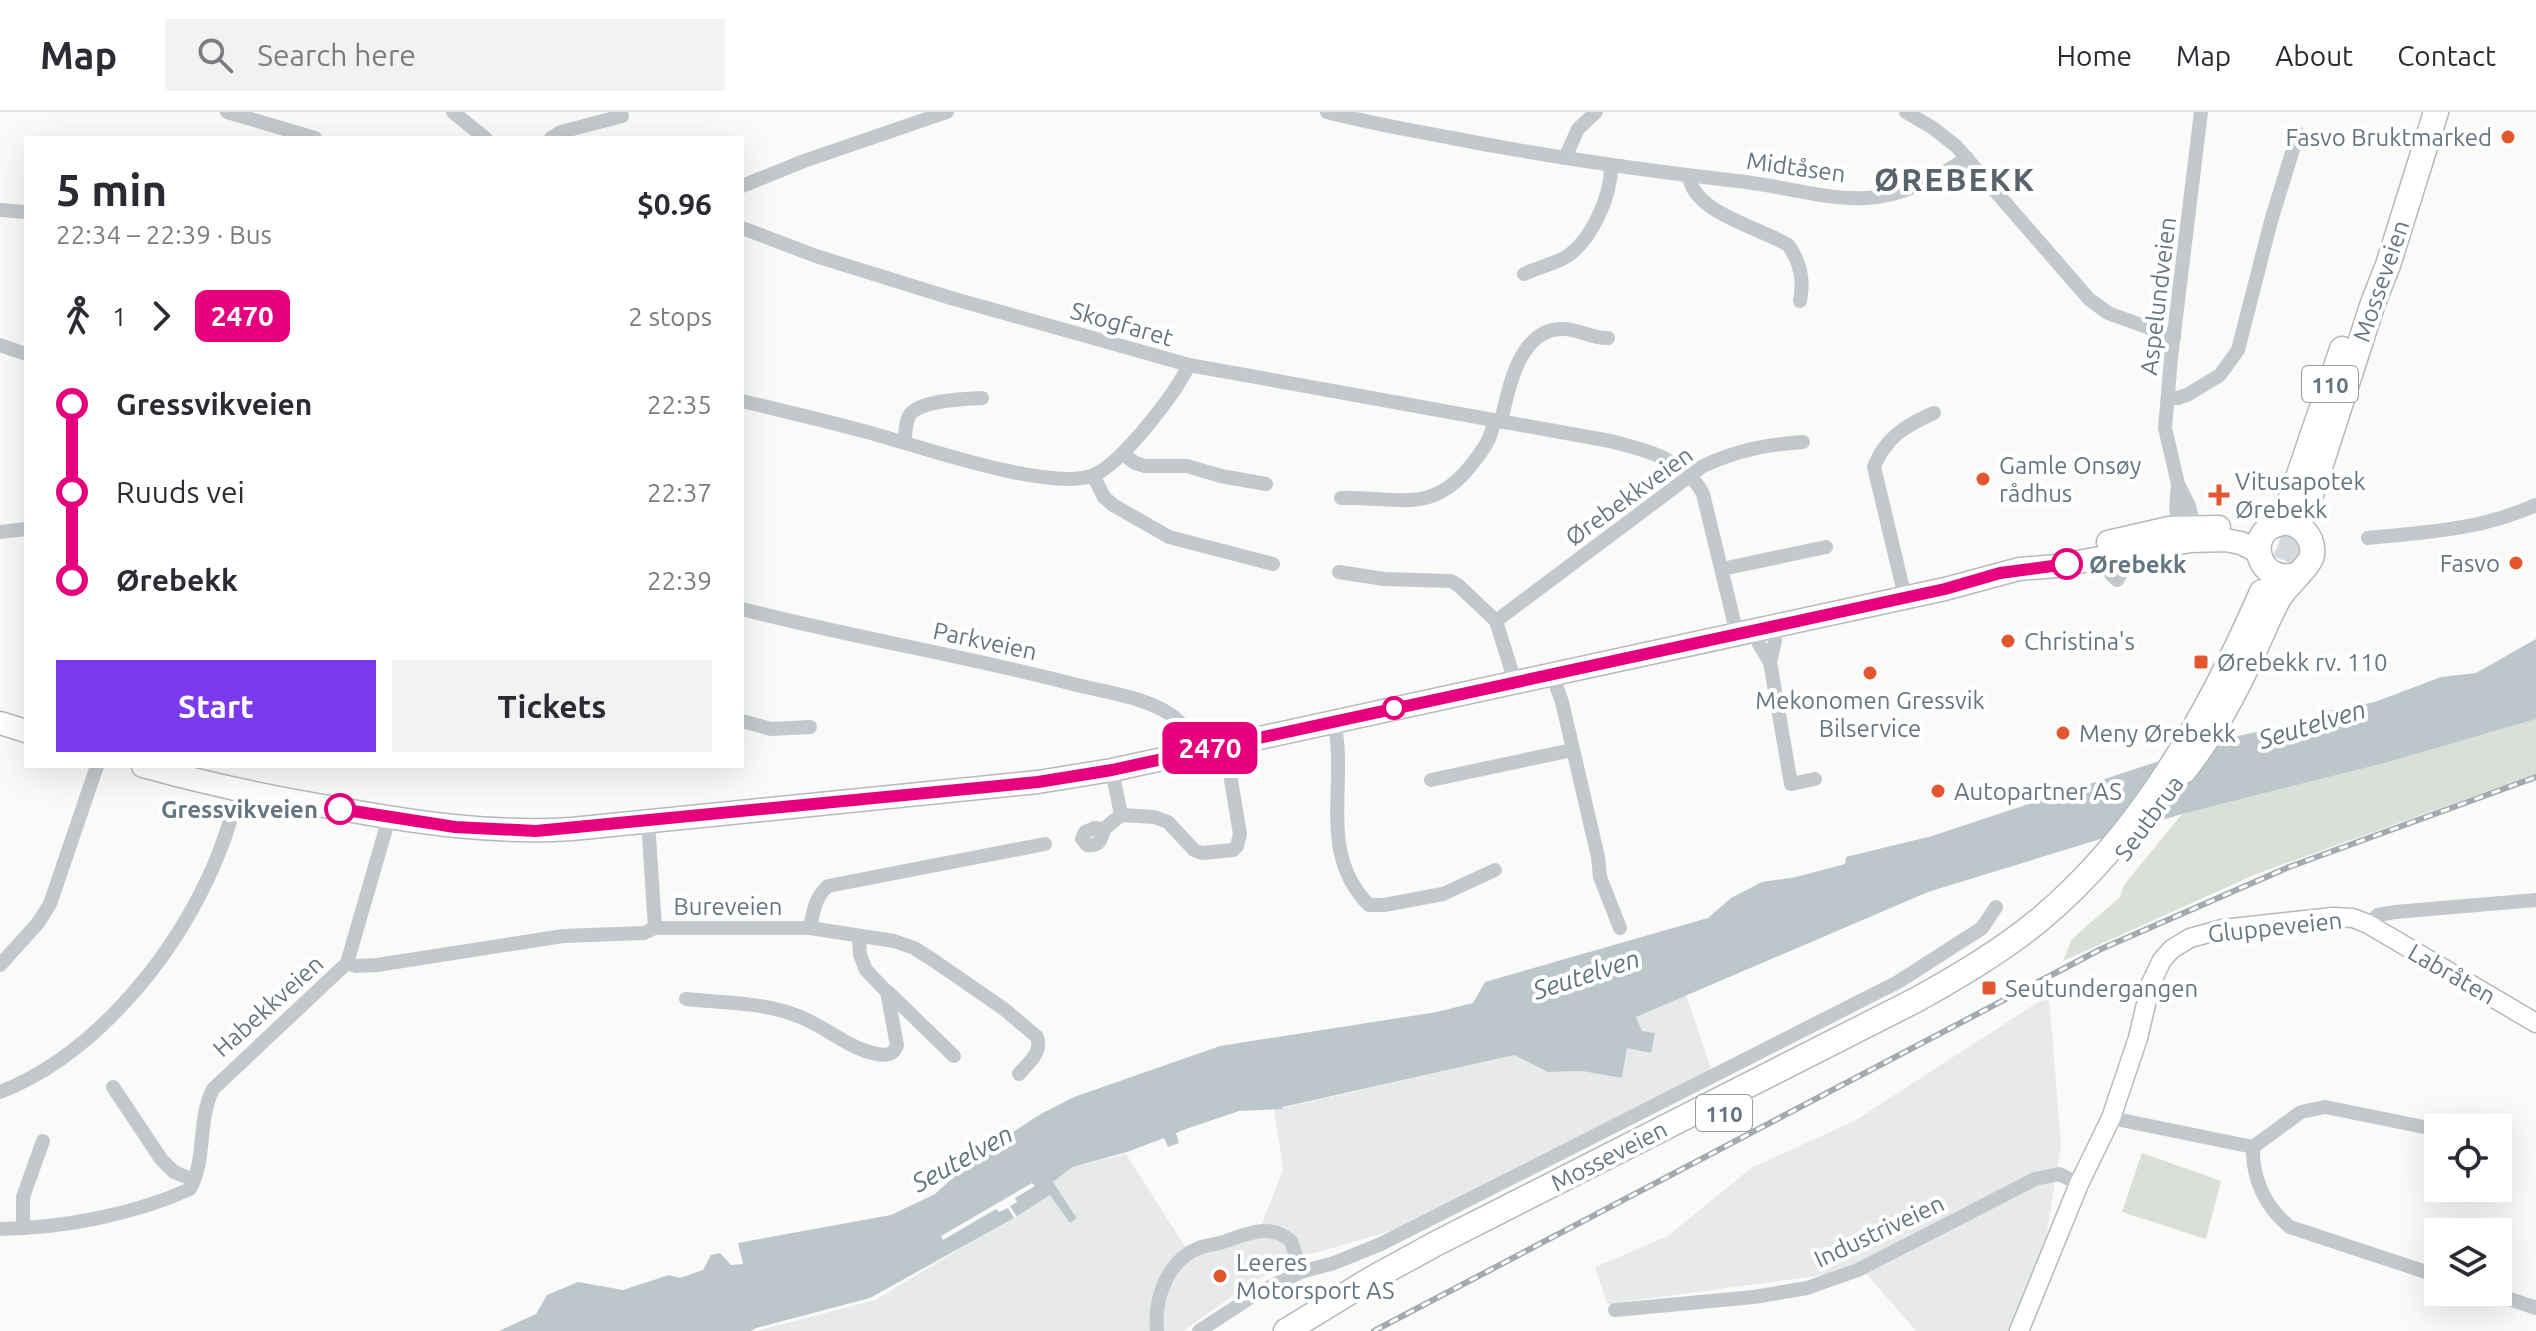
<!DOCTYPE html>
<html lang="en">
<head>
<meta charset="utf-8">
<style>
  :root { --surface:#fff; --page:#f2f2f3; --text:#2b2b33; --muted:#7c7c81; --line:#e1e1e2; --accent:#7c3aed }
  body { margin:0; font-family:Ubuntu,sans-serif; background:var(--page); color:var(--text); height:100vh; display:flex; flex-direction:column; font-size:30px; white-space:nowrap }
  * { box-sizing:border-box; margin:0 }
  p { font-size:26px; color:var(--muted) }
  .icon { flex:none; width:44px; height:44px; fill:none; stroke:currentColor; stroke-width:2; stroke-linecap:round; stroke-linejoin:round }
  .map { position:relative; flex:1; overflow:hidden }
  .panel { position:absolute; left:24px; top:24px; width:720px; height:632px; display:flex; flex-direction:column; background:var(--surface); border-radius:0px; box-shadow:0 8px 32px #0002 }
  .panel>* { flex:none }
  .badge { padding:0 16px; border-radius:12px; font-size:28px; line-height:52px }
  .tools { position:absolute; left:2424px; top:1002px; display:grid; gap:16px }
  .tools a { display:grid; place-items:center; width:88px; height:88px; border-radius:0px; background:var(--surface); box-shadow:0 8px 32px #0002; font-size:40px }
  .map>.badge { position:absolute; translate:-50% -50%; box-shadow:0 0 0 4px #fff }
  .legs { display:flex; align-items:center; gap:12px; height:88px; padding:0 32px; font-size:26px }
  .legs p { margin-inline-start:auto }
  .headline { display:flex; align-items:center; justify-content:space-between; height:136px; padding:0 32px }
  h1 { font-size:44px; font-weight:700; line-height:60px }
  .cta { display:flex; gap:16px; margin-top:auto; padding:16px 32px }
  .cta a { flex:1; height:92px; border-radius:0px; background:var(--accent); color:#fff; font-size:32px; font-weight:700; line-height:92px; text-align:center }
  .cta a+a { background:var(--page); color:var(--text) }
  ul { padding:0 32px; list-style:none }
  li { display:flex; align-items:center; gap:28px; height:88px; font-size:30px }
  li i { display:grid; place-items:center; width:12px; height:100%; margin:0 10px; background:currentColor }
  li i::after { content:''; width:20px; height:20px; margin:-10px; border:6px solid; border-radius:50%; background:var(--surface) }
  li p { margin-inline-start:auto }
  li:first-child i { background:linear-gradient(#0000 50%,currentColor 0) }
  li:last-child i { background:linear-gradient(currentColor 50%,#0000 0) }
  header { display:flex; align-items:center; gap:48px; box-sizing:border-box; height:112px; padding:0 40px; background:var(--surface); border-bottom:2px solid var(--line) }
  header strong { font-size:38px }
  nav { display:flex; gap:44px; margin-inline-start:auto; font-size:28px }
  .search { width:560px; height:72px; background:var(--page); display:flex; align-items:center; gap:20px; box-sizing:border-box; padding:0 28px; border-radius:0px; color:var(--muted); font-size:30px }
  .map>svg:first-child { display:block }
</style>
</head>
<body>
<header>
<strong>Map</strong>
<div class="search"><svg class="icon" aria-label="search" viewBox="0 0 24 24"><circle cx="10" cy="10" r="6"/><path d="M15 15l6 6"/></svg>Search here</div>
<nav><a>Home</a><a>Map</a><a>About</a><a>Contact</a></nav>
</header>
<div class="map">
<svg width="2536" height="1219" viewBox="0 0 2536 1219">
  <rect width="100%" height="100%" fill="#fafaf8"/>
  <g fill="#e8e9e9">
    <polygon points="1686,883 1713,962 1429,1108 1294,1147 1241,1178 1183,1219 756,1219 875,1188 1050,1083 1070,1110 1077,1105 1053,1070 1071,1055 1126,1042 1191,1144 1262,1112 1283,1057 1274,998 1514,943 1548,960 1582,959 1622,966 1627,936 1651,941 1655,921 1642,919 1636,905"/>
    <polygon points="2049,883 2061,1032 2045,1133 2011,1219 1916,1219 1863,1158 1607,1192 1595,1155 1668,1124 1751,1056 1856,1008"/>
  </g>
  <g fill="#dadfd7">
    <polygon points="2536,607 2536,662 2256,762 2063,849 2072,827 2120,785 2124,773 2182,702 2385,651"/>
    <polygon points="2142,1041 2221,1069 2206,1127 2122,1100"/>
  </g>
  <polygon fill="#bbc7cb" points="2536,527 2536,607 2385,651 2182,702 1928,780 1636,905 1642,919 1655,921 1651,941 1627,936 1622,966 1582,959 1548,960 1514,943 1283,995 1282,997 1239,999 1183,1018 1176,1021 1179,1031 1168,1035 1164,1026 1127,1040 1072,1055 1053,1070 1077,1106 1070,1111 1050,1083 1014,1106 870,1186 756,1216 751,1219 499,1219 536,1202 547,1183 578,1170 623,1178 669,1163 680,1166 703,1158 711,1143 720,1141 731,1153 743,1152 738,1131 891,1103 935,1082 976,1044 1039,1003 1074,985 1220,934 1437,900 1473,891 1485,870 1708,806 1731,786 1762,770 1796,765 1845,752 1846,745 1932,724 2229,626 2320,606 2326,599 2375,590 2441,565 2476,561"/>
  <polygon fill="#fafaf8" points="1032,1071 1035,1074 1015,1086 1017,1090 1010,1094 1017,1105 1014,1106 1008,1096 999,1100 996,1097 943,1128 941,1124"/>
  <g fill="none" stroke-linecap="round" stroke-linejoin="round">
    <polyline stroke="#d5d9db" stroke-width="24" stroke-dasharray="24 12" stroke-linecap="butt" points="2271,482 2311,383"/>
    <g stroke="#b3babf" stroke-width="21">
      <polyline id="secondary" points="2019,1219 2079,1072 2111,1006 2138,926 2151,871 2162,848 2172,837 2190,826 2223,817 2333,805 2353,806 2368,812 2536,911"/>
    </g>
    <g stroke="#b5babe" stroke-width="25">
      <g id="primary">
        <polyline points="2108,430 2169,416 2219,415"/>
        <polyline points="0,611 26,619"/>
        <path d="M143,654C207,672 274,686 341,697C418,711 494,722 572,717L1038,670L1112,658L1945,477L2019,457L2057,454L2190,429L2225,428L2241,431L2259,440"/>
      </g>
    </g>
    <g stroke="#b4b9bd" stroke-width="27">
      <g id="highway">
        <polyline points="2311,383 2373,191 2388,153 2436,0"/>
        <polyline points="2276,413 2291,386 2342,237"/>
        <path d="M2184,659C2211,625 2232,587 2250,548C2260,527 2268,506 2279,486C2287,473 2310,454 2312,443C2315,423 2296,406 2277,412C2244,423 2259,473 2295,463"/>
        <path d="M1286,1219L1373,1166L1437,1131L1916,888C1959,864 2000,840 2038,809C2142,723 2209,601 2262,480"/>
      </g>
    </g>
    <g stroke="#c3c8cc" stroke-width="14">
      <polyline points="227,0 315,26"/>
      <polyline points="453,0 485,26"/>
      <path d="M1327,0C1368,11 1410,18 1452,26C1549,45 1647,59 1746,70C1785,75 1827,88 1866,86C1903,84 1937,66 1967,46"/>
      <polyline points="1906,0 1933,16 1956,34 2089,187 2108,201 2174,225"/>
      <polyline points="551,26 561,20 622,4"/>
      <polyline points="1565,46 1578,17 1596,0"/>
      <path d="M1689,64C1693,101 1761,116 1788,133C1800,149 1804,169 1800,189"/>
      <polyline points="742,74 804,49 947,0"/>
      <polyline points="0,98 26,100"/>
      <path d="M742,116L816,144L951,186L1189,253L1610,329C1646,338 1685,347 1703,382L1737,522"/>
      <path d="M1524,162C1538,155 1554,152 1566,145C1592,128 1611,84 1611,55"/>
      <polyline points="0,233 26,242"/>
      <polyline points="2168,286 2178,286 2187,283 2220,263 2238,238 2271,109 2298,21"/>
      <path d="M742,289C784,299 826,309 867,320C916,333 1051,381 1094,363C1123,350 1175,282 1189,253"/>
      <path d="M1501,310C1508,276 1520,215 1564,217C1579,217 1592,227 1608,226"/>
      <path d="M905,330C905,322 905,312 909,304C918,288 965,287 982,286"/>
      <polyline points="1123,342 1135,351 1145,354 1187,354 1221,364 1266,372"/>
      <polyline points="1093,363 1104,385 1113,393 1169,425 1273,452"/>
      <path d="M2178,374C2176,391 2174,407 2185,422"/>
      <path d="M1341,386C1398,384 1432,404 1472,352C1483,338 1492,326 1494,308"/>
      <polyline points="0,420 26,417"/>
      <polyline points="2192,421 2194,414 2189,394 2178,372 2165,316 2171,246 2201,0"/>
      <path d="M2368,426C2429,420 2479,418 2536,393"/>
      <path d="M2109,438L2111,462L2117,468C2124,458 2127,446 2120,436"/>
      <polyline points="1722,457 1826,435"/>
      <polyline points="1339,460 1384,467 1451,469 1458,473 1496,509 1515,570"/>
      <path d="M1905,485L1874,355C1885,326 1906,313 1934,301"/>
      <path d="M742,497C850,525 961,543 1069,571C1100,579 1134,583 1163,598C1180,607 1191,621 1195,639"/>
      <path d="M1496,509L1703,354C1738,338 1764,333 1803,330"/>
      <polyline points="1757,518 1759,532 1770,550 1791,672 1815,667"/>
      <polyline points="1770,550 1775,529 1772,515"/>
      <polyline points="1552,562 1562,590 1598,745 1600,765 1620,816"/>
      <polyline points="742,609 771,617 810,615"/>
      <path d="M1334,609C1348,674 1317,741 1369,793H1384L1443,782L1495,758"/>
      <polyline points="1431,668 1572,638"/>
      <polyline points="1121,703 1154,705 1168,710 1194,738 1202,741 1233,738 1237,734 1240,722 1227,644"/>
      <polyline points="648,709 655,816"/>
      <path d="M1104,717C1102,727 1099,735 1087,733L1082,727L1085,720L1095,716L1104,717L1121,703L1112,658"/>
      <polyline points="2368,812 2378,803 2395,800 2536,788"/>
      <path d="M810,816C813,800 815,785 828,774L1045,732"/>
      <path d="M347,851L356,854L377,853L563,824L644,821L655,816H810L894,829L914,836L933,848L1004,897L1037,925C1043,940 1028,951 1019,962"/>
      <polyline points="0,853 38,811 50,792 97,654"/>
      <polyline points="888,880 954,944"/>
      <path d="M686,887C722,891 764,890 798,904C825,914 849,937 877,942C887,944 894,942 897,933L887,880L866,858L860,843L859,826"/>
      <polyline points="113,975 161,1047 174,1060 194,1068"/>
      <path d="M0,980C91,945 169,851 209,764C222,737 231,707 240,678"/>
      <polyline points="2111,1006 2253,1035 2301,1000 2325,995 2429,1016"/>
      <path d="M2253,1035C2252,1066 2265,1095 2290,1115L2438,1164"/>
      <polyline points="23,1116 23,1085 43,1029"/>
      <path d="M0,1117C62,1116 133,1103 190,1077C207,1045 197,1009 213,977L347,851L389,706"/>
      <polyline points="2489,1180 2536,1196"/>
      <polyline points="1615,1198 1754,1185 1807,1176 1858,1158 2035,1067 2059,1062 2079,1072"/>
      <path d="M1157,1219C1154,1186 1167,1148 1201,1135C1209,1133 1218,1132 1226,1129C1249,1121 1270,1111 1291,1129L1301,1160"/>
      <polyline points="1199,1219 1259,1180 1301,1160 1334,1151 1381,1132 1898,870 1982,816 1996,795"/>
    </g>
    <use href="#secondary" stroke="#fff" stroke-width="18"/>
    <use href="#primary" stroke="#fff" stroke-width="22"/>
    <use href="#highway" stroke="#fff" stroke-width="24"/>
    <g stroke="#a2aab0" stroke-width="6">
      <polyline id="rail" points="1374,1219 2101,837 2289,755 2536,665"/>
    </g>
    <use href="#rail" stroke="#fff" stroke-width="3" stroke-dasharray="9" stroke-linecap="butt"/>
  </g>
  <g fill="none" stroke-linecap="round" stroke-linejoin="round">
    <g stroke="#fff" stroke-width="18">
      <polyline id="line-1" points="340,697 455,715 536,719 1038,670 1112,658 1945,477 2000,461 2067,452"/>
    </g>
    <use href="#line-1" stroke="#e6007e" stroke-width="12"/>
  </g>
  <g fill="#e4572e" stroke="#fff" stroke-width="3">
    <circle cx="2508" cy="25" r="8"/>
    <circle cx="1983" cy="367" r="8"/>
    <path d="M2215 371h8v8h8v8h-8v8h-8v-8h-8v-8h8z"/>
    <circle cx="2516" cy="451" r="8"/>
    <circle cx="2008" cy="529" r="8"/>
    <rect x="2193" y="542" width="16" height="16" rx="4"/>
    <circle cx="1870" cy="561" r="8"/>
    <circle cx="2063" cy="621" r="8"/>
    <circle cx="1938" cy="679" r="8"/>
    <rect x="1981" y="868" width="16" height="16" rx="4"/>
    <circle cx="1220" cy="1164" r="8"/>
  </g>
  <g fill="#fff" stroke="#e6007e" stroke-width="4">
    <circle cx="2067" cy="452" r="14"/>
    <circle cx="1394" cy="596" r="10"/>
    <circle cx="340" cy="697" r="14"/>
  </g>
  <g text-anchor="middle" dominant-baseline="central" stroke-width="8" stroke-linejoin="round" paint-order="stroke">
    <g fill="#fff" stroke="#939fa8" stroke-width="2">
      <rect x="2302" y="254" width="56" height="36" rx="6"/>
      <rect x="1696" y="983" width="56" height="36" rx="6"/>
    </g>
    <g font-size="22" font-weight="bold" fill="#657683">
      <text x="2330" y="272">110</text>
      <text x="1724" y="1001">110</text>
    </g>
    <g font-size="24" fill="#657683" stroke="#fff" text-anchor="start">
      <text x="2492" y="25" text-anchor="end">Fasvo Bruktmarked</text>
      <text x="1999" y="353">Gamle Onsøy<tspan x="1999" dy="28">rådhus</tspan></text>
      <text x="2235" y="369">Vitusapotek<tspan x="2235" dy="28">Ørebekk</tspan></text>
      <text x="2500" y="451" text-anchor="end">Fasvo</text>
      <text x="2024" y="529">Christina's</text>
      <text x="2217" y="550">Ørebekk rv. 110</text>
      <text x="1870" y="588" text-anchor="middle">Mekonomen Gressvik<tspan x="1870" dy="28">Bilservice</tspan></text>
      <text x="2079" y="621">Meny Ørebekk</text>
      <text x="1954" y="679">Autopartner AS</text>
      <text x="2005" y="876">Seutundergangen</text>
      <text x="1236" y="1150">Leeres<tspan x="1236" dy="28">Motorsport AS</tspan></text>
    </g>
    <g font-size="24" fill="#657683" stroke="#fff">
      <text transform="translate(1796 55) rotate(8)">Midtåsen</text>
      <text transform="translate(2381 169) rotate(-71)">Mosseveien</text>
      <text transform="translate(2158 184) rotate(-83)">Aspelundveien</text>
      <text transform="translate(1122 212) rotate(16)">Skogfaret</text>
      <text transform="translate(1629 384) rotate(-36)">Ørebekkveien</text>
      <text transform="translate(985 529) rotate(12)">Parkveien</text>
      <text transform="translate(2149 706) rotate(-54)">Seutbrua</text>
      <text x="728" y="794">Bureveien</text>
      <text transform="translate(2275 815) rotate(-6)">Gluppeveien</text>
      <text transform="translate(2452 862) rotate(30)">Labråten</text>
      <text transform="translate(268 894) rotate(-42)">Habekkveien</text>
      <text transform="translate(1609 1044) rotate(-27)">Mosseveien</text>
      <text transform="translate(1879 1119) rotate(-25)">Industriveien</text>
    </g>
    <g font-size="24" font-weight="bold" fill="#657683" stroke="#fff" text-anchor="start">
      <text x="2089" y="452">Ørebekk</text>
      <text x="318" y="697" text-anchor="end">Gressvikveien</text>
    </g>
    <g font-size="26" font-style="italic" fill="#60757c" stroke="#fff">
      <text transform="translate(2312 612) rotate(-17)">Seutelven</text>
      <text transform="translate(1586 862) rotate(-18)">Seutelven</text>
      <text transform="translate(962 1046) rotate(-29)">Seutelven</text>
    </g>
    <g font-size="32" font-weight="bold" letter-spacing="2" fill="#57646e" stroke="#fff">
      <text x="1955" y="67">ØREBEKK</text>
    </g>
  </g>
</svg>
<div class="tools">
<a><svg class="icon" aria-label="locate" viewBox="0 0 24 24"><circle cx="12" cy="12" r="6"/><path d="M12 2v4M12 18v4M2 12h4M18 12h4"/></svg></a>
<a><svg class="icon" aria-label="layers" viewBox="0 0 24 24"><path d="M12 4l9 5-9 5-9-5zM3 14l9 5 9-5"/></svg></a>
</div>
<b class="badge" style="left:1210px;top:636px;background:#e6007e;color:#fff">2470</b>
<section class="panel">
<div class="headline"><div><h1>5 min</h1><p>22:34 – 22:39 · Bus</p></div><b>$0.96</b></div>
<div class="legs"><svg class="icon" aria-label="walk" viewBox="0 0 24 24"><circle cx="13" cy="4" r="2"/><path d="M13 8l-2 6 4 7M11 14l-3 7M7 12l3-4h3l4 4"/></svg>1<svg class="icon" aria-label="forward" viewBox="0 0 24 24"><path d="M9 5l7 7-7 7"/></svg><b class="badge" style="background:#e6007e;color:#fff">2470</b><p>2 stops</p></div>
<ul>
<li><i style="color:#e6007e"></i><b>Gressvikveien</b><p>22:35</p></li>
<li><i style="color:#e6007e"></i><span>Ruuds vei</span><p>22:37</p></li>
<li><i style="color:#e6007e"></i><b>Ørebekk</b><p>22:39</p></li>
</ul>
<div class="cta"><a>Start</a><a>Tickets</a></div>
</section>
</div>
</body>
</html>
